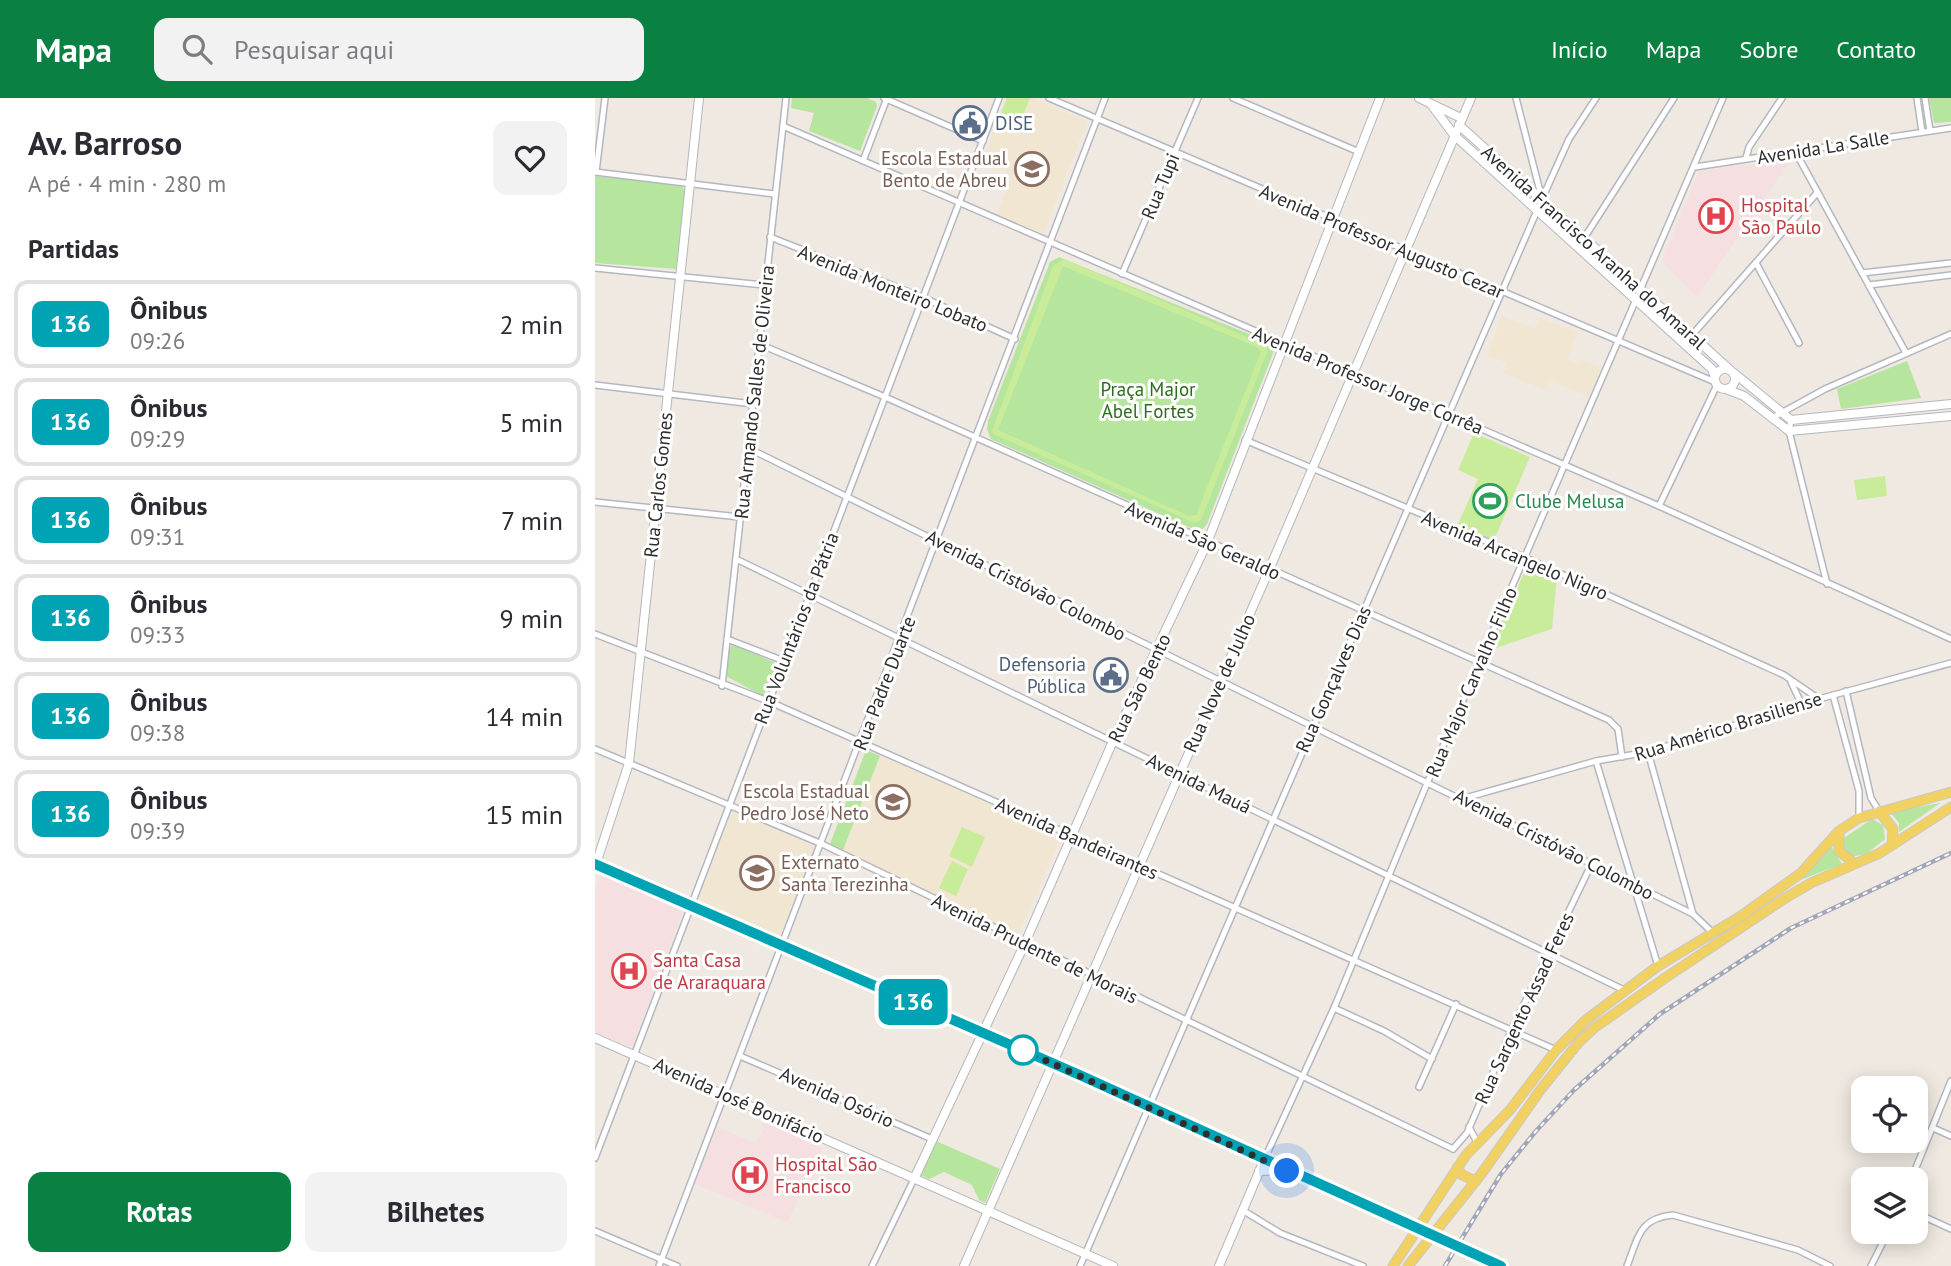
<!DOCTYPE html>
<html lang="pt">
<head>
<meta charset="utf-8">
<style>
  :root { --surface:#fff; --page:#f2f2f3; --text:#2b2b33; --muted:#7c7c81; --line:#e1e1e2; --accent:#0b8043 }
  body { margin:0; font-family:"PT Sans",sans-serif; background:var(--page); color:var(--text); height:100vh; display:flex; flex-direction:column; font-size:26px; white-space:nowrap }
  * { box-sizing:border-box; margin:0 }
  p { font-size:23px; color:var(--muted) }
  .icon { flex:none; width:38px; height:38px; fill:none; stroke:currentColor; stroke-width:2; stroke-linecap:round; stroke-linejoin:round }
  .map { position:relative; flex:1; overflow:hidden }
  .side { display:flex; flex-direction:column; background:var(--surface); width:595px }
  .side>* { flex:none }
  .badge { padding:0 14px; border-radius:10px; font-size:24px; line-height:46px }
  .controls { position:absolute; left:1256px; top:978px; display:grid; gap:14px }
  .controls a { display:grid; place-items:center; width:77px; height:77px; border-radius:14px; background:var(--surface); box-shadow:0 4px 18px #0003; font-size:35px }
  .you { position:absolute; width:35px; height:35px; margin:-18px; border:5px solid #fff; border-radius:50%; background:#1a73e8; box-shadow:0 0 0 10px #1a73e833 }
  .map>.badge { position:absolute; translate:-50% -50%; box-shadow:0 0 0 4px #fff }
  h2 { padding:0 28px; font-size:26px; line-height:63px }
  .round { display:grid; place-items:center; flex:none; width:74px; height:74px; border-radius:14px; background:var(--page) }
  .headline { display:flex; align-items:center; justify-content:space-between; height:119px; padding:0 28px }
  h1 { font-size:33px; font-weight:800; line-height:52px }
  .cta { display:flex; gap:14px; margin-top:auto; padding:14px 28px }
  .cta a { flex:1; height:80px; border-radius:14px; background:var(--accent); color:#fff; font-size:28px; font-weight:800; line-height:80px; text-align:center }
  .cta a+a { background:var(--page); color:var(--text) }
  ul { padding:0; list-style:none }
  li { display:flex; align-items:center; gap:21px; height:88px; margin:0 14px 10px; padding:0 14px; border:4px solid var(--line); border-radius:14px }
  li div { flex:1 }
  li b { display:block; font-size:26px }
  li em { font-style:normal }
  li .badge { min-width:77px; font-weight:700; text-align:center }
  header { display:flex; align-items:center; gap:42px; box-sizing:border-box; height:98px; padding:0 35px; background:var(--accent); color:#fff }
  header strong { font-size:33px }
  nav { display:flex; gap:38px; margin-inline-start:auto; font-size:24px }
  .search { width:490px; height:63px; background:var(--page); display:flex; align-items:center; gap:18px; box-sizing:border-box; padding:0 24px; border-radius:14px; color:var(--muted); font-size:26px }
  main { display:flex; flex:1; min-height:0 }
  .map>svg:first-child { display:block }
</style>
</head>
<body>
<header>
<strong>Mapa</strong>
<div class="search"><svg class="icon" aria-label="search" viewBox="0 0 24 24"><circle cx="10" cy="10" r="6"/><path d="M15 15l6 6"/></svg>Pesquisar aqui</div>
<nav><a>Início</a><a>Mapa</a><a>Sobre</a><a>Contato</a></nav>
</header>
<main>
<section class="side">
<div class="headline"><div><h1>Av. Barroso</h1><p>A pé · 4 min · 280 m</p></div><a class="round"><svg class="icon" aria-label="heart" viewBox="0 0 24 24"><path d="M12 20l-8-8c-3-5 5-10 8-4 3-6 11-1 8 4z"/></svg></a></div>
<h2>Partidas</h2>
<ul>
<li><span class="badge" style="background:#00a3b4;color:#fff">136</span><div><b>Ônibus</b><p>09:26</p></div><em>2 min</em></li>
<li><span class="badge" style="background:#00a3b4;color:#fff">136</span><div><b>Ônibus</b><p>09:29</p></div><em>5 min</em></li>
<li><span class="badge" style="background:#00a3b4;color:#fff">136</span><div><b>Ônibus</b><p>09:31</p></div><em>7 min</em></li>
<li><span class="badge" style="background:#00a3b4;color:#fff">136</span><div><b>Ônibus</b><p>09:33</p></div><em>9 min</em></li>
<li><span class="badge" style="background:#00a3b4;color:#fff">136</span><div><b>Ônibus</b><p>09:38</p></div><em>14 min</em></li>
<li><span class="badge" style="background:#00a3b4;color:#fff">136</span><div><b>Ônibus</b><p>09:39</p></div><em>15 min</em></li>
</ul>
<div class="cta"><a>Rotas</a><a>Bilhetes</a></div>
</section>
<div class="map">
<svg width="1356" height="1168" viewBox="0 0 1356 1168">
  <rect width="100%" height="100%" fill="#efe9e1"/>
  <g fill="#f0e6d1">
    <polygon points="412,0 437,0 492,23 449,135 402,117 417,77 386,66"/>
    <polygon points="907,218 940,231 945,220 983,235 972,261 983,265 985,261 1006,269 994,299 955,283 951,292 908,275 912,265 892,257"/>
    <polygon points="285,658 440,725 438,731 465,743 423,836 248,752"/>
    <polygon points="141,715 218,747 220,752 185,838 105,804 104,799 136,717"/>
  </g>
  <g fill="#f5dfe0">
    <polygon points="1186,63 1193,66 1102,199 1067,163 1104,73"/>
    <polygon points="7,776 88,812 37,950 0,934 0,789"/>
    <polygon points="169,1020 226,1044 224,1049 228,1051 221,1068 212,1065 202,1095 206,1097 192,1124 99,1086 122,1029 160,1045 170,1030 166,1028"/>
  </g>
  <g fill="#b6e59e">
    <polygon points="197,0 272,0 281,4 282,8 265,53 214,33 219,15 196,10"/>
    <polygon points="1334,0 1356,0 1356,24 1339,25"/>
    <polygon points="0,78 85,87 90,92 81,171 0,165"/>
    <polygon points="464,159 676,245 680,250 612,426 605,434 396,341 392,331 393,323 455,164"/>
    <polygon points="1312,263 1326,300 1246,311 1242,291"/>
    <polygon points="138,547 179,564 181,569 168,598 131,578 134,549"/>
    <polygon points="271,652 285,658 248,752 235,746"/>
    <polygon points="1345,705 1304,734 1304,725 1295,714"/>
    <polygon points="1277,721 1288,727 1290,741 1271,756 1256,759 1248,751 1249,740"/>
    <polygon points="1237,749 1247,766 1205,782"/>
    <polygon points="341,1043 405,1071 390,1105 384,1102 377,1087 349,1074 334,1081 326,1077"/>
  </g>
  <g fill="#c9ec9a" fill-rule="evenodd">
    <polygon points="412,0 435,0 423,30 403,22"/>
    <path d="M469,161L666,245L673,252L606,422L600,425L400,337L397,333L458,168ZM468,168L662,249L666,254L601,417L594,418L403,332Z"/>
    <polygon points="879,335 935,359 899,442 863,426 883,381 863,372"/>
    <polygon points="1290,378 1292,398 1262,402 1259,382"/>
    <polygon points="933,466 962,478 957,531 895,552"/>
    <polygon points="367,729 390,739 377,769 354,758"/>
    <polygon points="357,763 373,771 361,798 344,790"/>
  </g>
  <g fill="none" stroke-linecap="round" stroke-linejoin="round">
    <g stroke="#b4b7c1" stroke-width="8">
      <g id="street">
        <polyline points="289,0 388,43"/>
        <polyline points="454,0 1120,284"/>
        <polyline points="638,0 764,54"/>
        <polyline points="921,0 947,101"/>
        <polyline points="1322,0 1327,34"/>
        <polyline points="1330,0 1335,33"/>
        <polyline points="188,28 1064,408 1356,541"/>
        <polyline points="1200,53 1311,255"/>
        <polyline points="1151,60 1154,49 1187,0"/>
        <polyline points="268,63 292,0"/>
        <polyline points="1100,69 1356,30"/>
        <polyline points="0,74 180,96"/>
        <polyline points="1,74 10,0"/>
        <polyline points="175,139 329,200 420,241"/>
        <polyline points="984,148 1079,0"/>
        <polyline points="1161,165 1204,245"/>
        <polyline points="0,170 170,187"/>
        <polyline points="1267,175 1356,165"/>
        <polyline points="527,176 603,0"/>
        <polyline points="1274,187 1356,177"/>
        <polyline points="1090,245 1222,95"/>
        <polyline points="164,246 290,299 1014,622 1023,631 1027,659"/>
        <polyline points="0,287 158,306"/>
        <polyline points="1179,319 1230,291 1356,236"/>
        <polyline points="1196,322 1194,333 1232,486"/>
        <polyline points="650,342 929,459 1189,577 1224,601"/>
        <path d="M153,350C468,504 783,660 1098,816L1118,835"/>
        <polyline points="0,404 145,419"/>
        <polyline points="1064,408 1122,287"/>
        <polyline points="141,461 1029,892"/>
        <polyline points="0,536 173,603 961,952"/>
        <polyline points="132,541 189,563"/>
        <polyline points="1196,584 1207,607"/>
        <polyline points="127,588 191,0"/>
        <polyline points="1251,593 1276,700 1284,713"/>
        <polyline points="1238,597 1264,693 1264,720"/>
        <polyline points="0,651 227,746 858,1051"/>
        <polyline points="1053,654 1098,816"/>
        <polyline points="1001,663 1063,868"/>
        <polyline points="870,700 1001,663 1053,654 1224,601 1356,565"/>
        <polyline points="739,910 789,933 837,961"/>
        <polyline points="145,958 337,1041"/>
        <polyline points="824,989 861,906"/>
        <polyline points="874,1029 883,1046"/>
        <polyline points="1338,1030 1356,1038"/>
        <polyline points="858,1051 872,1035 917,931 997,765"/>
        <polyline points="0,1060 404,0"/>
        <polyline points="670,1060 739,910 833,683 1128,0"/>
        <polyline points="1316,1082 1356,983"/>
        <polyline points="649,1113 685,1135 768,1168"/>
        <polyline points="1321,1115 1356,1131"/>
        <polyline points="0,1133 82,1168"/>
        <polyline points="64,1168 510,0"/>
        <polyline points="277,1168 320,1079"/>
        <polyline points="485,1168 947,101 974,41 1001,0"/>
        <path d="M1032,1168C1043,1140 1044,1120 1078,1117L1203,1152L1235,1168"/>
        <polyline points="1276,1168 1293,1134"/>
      </g>
    </g>
    <g stroke="#b4b7c1" stroke-width="10">
      <g id="secondary">
        <polyline points="824,0 866,20"/>
        <polyline points="836,6 859,37 1117,271 1120,280"/>
        <polyline points="864,27 1134,271"/>
        <circle cx="1130" cy="281" r="10"/>
        <polyline points="1139,275 1196,322 1356,306"/>
        <polyline points="1131,291 1149,298 1194,333 1356,318"/>
        <polyline points="0,766 126,819 746,1095"/>
        <polyline points="0,769 34,665 104,0"/>
        <polyline points="0,940 518,1168"/>
        <polyline points="664,1073 689,1072"/>
        <polyline points="320,1079 430,845 518,643 612,445 785,0"/>
        <polyline points="369,1168 674,472 876,0"/>
        <polyline points="624,1168 670,1060"/>
      </g>
    </g>
    <g stroke="#c9c9c9" stroke-width="11">
      <g id="primary">
        <polyline points="1284,713 1298,731 1297,747"/>
        <polyline points="1244,735 1244,753 1259,765"/>
        <polyline points="862,1070 867,1077 881,1083"/>
        <polyline points="798,1168 871,1057 915,1012 961,952 991,922 1063,868 1146,818 1206,775 1244,733 1264,720 1356,694"/>
        <polyline points="813,1168 887,1075 946,991 984,944 999,930 1070,880 1192,799 1216,785 1285,755 1356,709"/>
      </g>
    </g>
    <use href="#street" stroke="#fff" stroke-width="5"/>
    <use href="#secondary" stroke="#fff" stroke-width="8"/>
    <use href="#primary" stroke="#f2d163" stroke-width="9"/>
    <g stroke="#a3a6b8" stroke-width="4.5">
      <polyline id="rail" points="850,1168 906,1076 941,1033 979,992 1065,916 1196,830 1356,755"/>
    </g>
    <use href="#rail" stroke="#fff" stroke-width="2" stroke-dasharray="5" stroke-linecap="butt"/>
    <g stroke="#b4b7c1" stroke-width="10" stroke-linecap="butt">
      <polyline id="secondary-bridge" points="746,1095 906,1168"/>
    </g>
    <use href="#secondary-bridge" stroke="#fff" stroke-width="8"/>
  </g>
  <g fill="none" stroke-linecap="round" stroke-linejoin="round">
    <g stroke="#fff" stroke-width="16">
      <polyline id="line" points="0,766 487,978 906,1168"/>
    </g>
    <use href="#line" stroke="#00a3b4" stroke-width="10"/>
    <polyline stroke="#2e2e2e" stroke-width="7" stroke-dasharray="0 12.6" points="428,952 692,1073"/>
  </g>
  <defs>
    <g id="civic-ring" transform="scale(1.75)"><circle r="9.5" fill="#fff" stroke="#5c6f8a" stroke-width="1.5"/><path d="M-.6-6.5H3V-4.5H.6V-3L4-1V1h2V6H-6V1h2V-1L-.6-3ZM-1.2 2.5V6h2.4V2.5Z" fill="#5c6f8a"/></g>
    <g id="school-ring" transform="scale(1.75)"><circle r="9.5" fill="#fff" stroke="#8d6e63" stroke-width="1.5"/><path d="M0-5L7-2L0 1L-7-2ZM-4 1L0 2.5L4 1V4Q0 6-4 4Z" fill="#8d6e63"/></g>
    <g id="hospital-ring" transform="scale(1.75)"><circle r="9.5" fill="#fff" stroke="#e0444e" stroke-width="1.5"/><path d="M-5-5h3v3.5h4V-5h3V5h-3V1.5h-4V5h-3Z" fill="#e0444e"/></g>
    <g id="stadium-ring" transform="scale(1.75)"><circle r="9.5" fill="#fff" stroke="#2e9e5b" stroke-width="1.5"/><path d="M0-5a6.5 5 0 1 0 0 10a6.5 5 0 1 0 0-10ZM-3.5-1.8h7v3.6h-7Z" fill="#2e9e5b"/></g>
  </defs>
  <g fill-rule="evenodd">
    <use href="#civic-ring" x="375" y="25"/>
    <use href="#school-ring" x="437" y="71"/>
    <use href="#hospital-ring" x="1121" y="118"/>
    <use href="#stadium-ring" x="895" y="403"/>
    <use href="#civic-ring" x="516" y="577"/>
    <use href="#school-ring" x="298" y="704"/>
    <use href="#school-ring" x="162" y="775"/>
    <use href="#hospital-ring" x="34" y="873"/>
    <use href="#hospital-ring" x="155" y="1077"/>
  </g>
  <circle fill="#fff" stroke="#00a3b4" stroke-width="3.5" cx="428" cy="952" r="14"/>
  <g text-anchor="middle" dominant-baseline="central" stroke-width="6" stroke-linejoin="round" paint-order="stroke">
    <g font-size="19" fill="#4e5e75" stroke="#fff" text-anchor="start">
      <text x="400" y="25">DISE</text>
      <text x="491" y="566" text-anchor="end">Defensoria<tspan x="491" dy="22">Pública</tspan></text>
    </g>
    <g font-size="19" fill="#2e2e2e" stroke="#fff">
      <text transform="translate(1228 49) rotate(-9)">Avenida La Salle</text>
      <text transform="translate(565 88) rotate(-67)">Rua Tupi</text>
      <text transform="translate(787 143) rotate(23)">Avenida Professor Augusto Cezar</text>
      <text transform="translate(999 149) rotate(42)">Avenida Francisco Aranha do Amaral</text>
      <text transform="translate(298 190) rotate(22)">Avenida Monteiro Lobato</text>
      <text transform="translate(773 282) rotate(23)">Avenida Professor Jorge Corrêa</text>
      <text transform="translate(159 294) rotate(-84)">Rua Armando Salles de Oliveira</text>
      <text transform="translate(63 387) rotate(-84)">Rua Carlos Gomes</text>
      <text transform="translate(608 442) rotate(24)">Avenida São Geraldo</text>
      <text transform="translate(920 457) rotate(23)">Avenida Arcangelo Nigro</text>
      <text transform="translate(431 487) rotate(27)">Avenida Cristóvão Colombo</text>
      <text transform="translate(201 530) rotate(-69)">Rua Voluntários da Pátria</text>
      <text transform="translate(738 581) rotate(-66)">Rua Gonçalves Dias</text>
      <text transform="translate(876 584) rotate(-67)">Rua Major Carvalho Filho</text>
      <text transform="translate(289 585) rotate(-69)">Rua Padre Duarte</text>
      <text transform="translate(624 585) rotate(-66)">Rua Nove de Julho</text>
      <text transform="translate(544 590) rotate(-64)">Rua São Bento</text>
      <text transform="translate(1133 628) rotate(-17)">Rua Américo Brasiliense</text>
      <text transform="translate(604 685) rotate(26)">Avenida Mauá</text>
      <text transform="translate(482 740) rotate(24)">Avenida Bandeirantes</text>
      <text transform="translate(959 746) rotate(27)">Avenida Cristóvão Colombo</text>
      <text transform="translate(440 850) rotate(26)">Avenida Prudente de Morais</text>
      <text transform="translate(929 910) rotate(-65)">Rua Sargento Assad Feres</text>
      <text transform="translate(242 999) rotate(24)">Avenida Osório</text>
      <text transform="translate(144 1002) rotate(24)">Avenida José Bonifácio</text>
    </g>
    <g font-size="19" fill="#785e54" stroke="#fff" text-anchor="end">
      <text x="412" y="60">Escola Estadual<tspan x="412" dy="22">Bento de Abreu</tspan></text>
      <text x="274" y="693">Escola Estadual<tspan x="274" dy="22">Pedro José Neto</tspan></text>
      <text x="186" y="764" text-anchor="start">Externato<tspan x="186" dy="22">Santa Terezinha</tspan></text>
    </g>
    <g font-size="19" fill="#be3a42" stroke="#fff" text-anchor="start">
      <text x="1146" y="107">Hospital<tspan x="1146" dy="22">São Paulo</tspan></text>
      <text x="58" y="862">Santa Casa<tspan x="58" dy="22">de Araraquara</tspan></text>
      <text x="180" y="1066">Hospital São<tspan x="180" dy="22">Francisco</tspan></text>
    </g>
    <g font-size="19" fill="#2c6e1b" stroke="#fff">
      <text x="553" y="291">Praça Major<tspan x="553" dy="22">Abel Fortes</tspan></text>
    </g>
    <g font-size="19" fill="#27864d" stroke="#fff" text-anchor="start">
      <text x="920" y="403">Clube Melusa</text>
    </g>
  </g>
</svg>
<div class="controls">
<a><svg class="icon" aria-label="locate" viewBox="0 0 24 24"><circle cx="12" cy="12" r="6"/><path d="M12 2v4M12 18v4M2 12h4M18 12h4"/></svg></a>
<a><svg class="icon" aria-label="layers" viewBox="0 0 24 24"><path d="M12 4l9 5-9 5-9-5zM3 14l9 5 9-5"/></svg></a>
</div>
<div class="you" style="left:692px;top:1073px"></div>
<b class="badge" style="left:318px;top:904px;background:#00a3b4;color:#fff">136</b>
</div>
</main>
</body>
</html>
